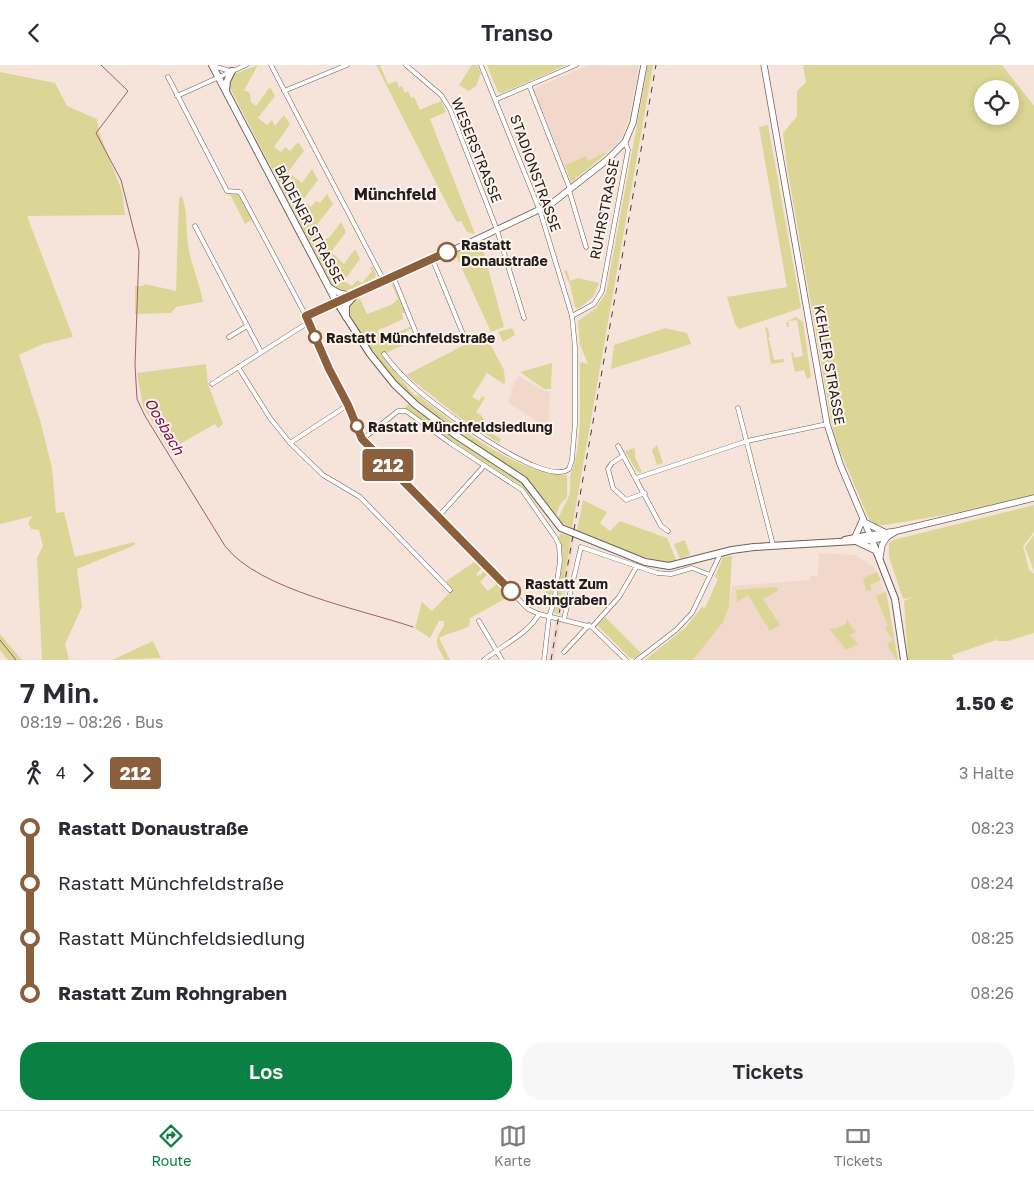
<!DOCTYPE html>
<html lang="de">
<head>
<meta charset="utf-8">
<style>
  :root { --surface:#fff; --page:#f7f7f7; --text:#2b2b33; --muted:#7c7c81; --line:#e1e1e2; --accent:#0b8043 }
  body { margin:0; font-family:"Golos Text",sans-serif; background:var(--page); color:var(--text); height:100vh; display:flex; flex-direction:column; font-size:19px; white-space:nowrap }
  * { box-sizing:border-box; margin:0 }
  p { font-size:16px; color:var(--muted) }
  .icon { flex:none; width:28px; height:28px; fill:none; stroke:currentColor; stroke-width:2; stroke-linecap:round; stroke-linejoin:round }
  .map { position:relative; height:595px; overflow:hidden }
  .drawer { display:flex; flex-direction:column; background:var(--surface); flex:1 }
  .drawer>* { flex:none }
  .badge { padding:0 10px; border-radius:4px; font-size:18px; line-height:32px }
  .tools { position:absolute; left:974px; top:15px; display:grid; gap:10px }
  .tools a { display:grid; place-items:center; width:45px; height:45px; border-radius:50%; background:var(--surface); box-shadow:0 2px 8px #0003; font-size:25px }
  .map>.badge { position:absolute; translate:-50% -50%; box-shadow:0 0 0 2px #fff }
  .legs { display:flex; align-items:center; gap:8px; height:55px; padding:0 20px; font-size:16px }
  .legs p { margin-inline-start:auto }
  .summary { display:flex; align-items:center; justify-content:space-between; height:85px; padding:0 20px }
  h1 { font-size:28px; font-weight:600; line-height:38px }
  .button { display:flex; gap:10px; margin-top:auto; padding:10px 20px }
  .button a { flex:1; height:58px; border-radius:20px; background:var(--accent); color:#fff; font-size:20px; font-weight:600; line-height:58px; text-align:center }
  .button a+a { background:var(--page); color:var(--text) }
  ul { padding:0 20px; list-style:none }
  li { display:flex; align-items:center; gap:18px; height:55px; font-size:19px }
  li i { display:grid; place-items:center; width:8px; height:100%; margin:0 6px; background:currentColor }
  li i::after { content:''; width:12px; height:12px; margin:-6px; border:4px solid; border-radius:50%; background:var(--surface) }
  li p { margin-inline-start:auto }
  li:first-child i { background:linear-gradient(#0000 50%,currentColor 0) }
  li:last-child i { background:linear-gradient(currentColor 50%,#0000 0) }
  header { display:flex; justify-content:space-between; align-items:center; height:65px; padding:0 20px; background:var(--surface); font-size:22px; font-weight:600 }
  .tab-bar { display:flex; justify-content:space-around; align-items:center; height:70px; border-top:1px solid var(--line); background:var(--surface); font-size:14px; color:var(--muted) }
  .tab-bar a { display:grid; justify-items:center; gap:2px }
  .tab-bar .selected { color:var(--accent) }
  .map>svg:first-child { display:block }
</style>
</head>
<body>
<header><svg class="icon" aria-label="back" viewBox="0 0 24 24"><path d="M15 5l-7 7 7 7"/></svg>Transo<svg class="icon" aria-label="person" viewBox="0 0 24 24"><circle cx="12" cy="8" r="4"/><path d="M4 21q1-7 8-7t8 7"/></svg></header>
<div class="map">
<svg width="1034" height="595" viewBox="0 0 1034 595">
  <rect width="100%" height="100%" fill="#f6e4da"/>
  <g fill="#f1d8ca">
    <polygon points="589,0 639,1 629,53 622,72 606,89 571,118 534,26 536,23"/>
    <polygon points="519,311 545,326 550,326 548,364 508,337 512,328 511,324"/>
    <polygon points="571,472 575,473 561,550 558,550"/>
    <polygon points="819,488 855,490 874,502 888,535 898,595 693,595 723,557 729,542 732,521 810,515 810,511 818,511"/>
    <polygon points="556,557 560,557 554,595 549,595"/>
  </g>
  <g fill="#dbd696" fill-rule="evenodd">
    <path d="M258,0L244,25L250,28L251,37L256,41L270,22L275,31L258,53L267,60L272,55L275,61L284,50L290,59L274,82L281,87L285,82L290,86L298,77L304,86L288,107L302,118L312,104L318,115L302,136L311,142L316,136L320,138L327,129L333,139L316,161L322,167L320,170L323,175L330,172L341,157L346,167L331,187L344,199L355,184L360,194L344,216L352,221L357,215L362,218L372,206L370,203L372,201L376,209L375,213L346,226C338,226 333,223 330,216L230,23L232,10Z"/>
    <polygon points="376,0 380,0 388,19 397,16 399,23 402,21 405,28 408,26 411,33 414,32 420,45 441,36 446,47 430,54 475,169 467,167 461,156 457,157 450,145"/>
    <polygon points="472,0 477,0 481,8 476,21 469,26 459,20"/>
    <polygon points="487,0 567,0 502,28 498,27"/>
    <path d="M648,0H653L572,463L557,455C559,451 570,431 570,427C571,421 569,413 571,408C584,374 579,333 580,297L588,299L580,280L578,256L596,243L606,228Z"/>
    <path d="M792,0H1002L1034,41V430L950,449L885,460H876L869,454L838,381L832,360L787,102L783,68L797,51V26L806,17L803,0ZM982,24H1010V51H982Z"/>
    <polygon points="0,7 55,18 67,41 97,54 99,67 122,126 125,150 27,151 73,272 43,279 19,290 40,355 52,403 56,448 64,447 75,492 134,477 135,480 77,504 82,542 65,579 69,595 42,595 37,493 43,481 39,465 31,464 28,458 33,451 0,459"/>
    <polygon points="768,60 801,243 739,264 735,259 727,232 787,222 759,62"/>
    <polygon points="606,87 607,88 571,117 565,100 586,91 588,96"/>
    <polygon points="230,129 238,129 252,155 245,159"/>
    <path d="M182,131C188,148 185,166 189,185C192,202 200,219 203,237L176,242L171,248L135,249V221H143L145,219L176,226L179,133Z"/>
    <polygon points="481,177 504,262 491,267 455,188"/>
    <polygon points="567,205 570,216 578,213 599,218 593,232 578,244 575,242 570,220 564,206"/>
    <path d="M391,218L393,219L406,247L402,249L403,254L377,266L382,275L412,261L413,263L394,272L398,280L406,279L381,290L414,330L419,331C458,362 516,409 567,410V432L560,440L555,453L527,414L455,367L400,321L361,270L350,249L349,240L354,235L360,234L367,249L391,240L398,234Z"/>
    <polygon points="796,252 803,257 811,312 807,314 804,305 795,307 791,288 793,287 794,293 803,291 797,255 788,256 789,262 787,262 786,257"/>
    <path d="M765,261L768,264L770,272H768C771,280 772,287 774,295L784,294V297L771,299Z"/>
    <polygon points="512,263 515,270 503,277 498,267"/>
    <polygon points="665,263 687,268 691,279 611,304 614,280"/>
    <polygon points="486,271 504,305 505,317 504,319 487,308 472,332 479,336 482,331 485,333 476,347 482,351 488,362 486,365 501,374 499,378 459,352 406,310 468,278"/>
    <polygon points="552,298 551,324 544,324 520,307"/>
    <polygon points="206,299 208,319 223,359 218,363 215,359 169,385 143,341 137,308"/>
    <polygon points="409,338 448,368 518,414 532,429 549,455 523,422 445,372 405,343"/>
    <polygon points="657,380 663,398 657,400 652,385"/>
    <polygon points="635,383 635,392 642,407 640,408 636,405 625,386"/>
    <path d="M583,435L607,447L600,458L610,466L620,456L667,473L677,497C643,498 608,478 577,466Z"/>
    <polygon points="1034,440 1034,467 1023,481 1029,505 1034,509 1034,568 1008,576 997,576 994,567 996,575 952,590 954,595 908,595 904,536 913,532 904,534 902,531 889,492 889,478 893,475"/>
    <polygon points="561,468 571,472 558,550 554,547 563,493 558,472"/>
    <polygon points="1034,470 1034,506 1025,482"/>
    <polygon points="685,475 690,490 680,494 674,479"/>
    <polygon points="732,491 729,542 723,557 693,595 645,595 686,562 702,542 705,543 718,514 715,512 723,492"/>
    <path d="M476,496L482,503L476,509L478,511L485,506L488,509L480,517L488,526L498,518L510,531L470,553L469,561C459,567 449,567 439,573L450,595H445C436,579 433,577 444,561V556H439L430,573L415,563L422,537L432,546L452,525L446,516Z"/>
    <polygon points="877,507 881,515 870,520 872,525 866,526 863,513"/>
    <polygon points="534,519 554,523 548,537 539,543 535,541 535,537 542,537 546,533 546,527"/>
    <polygon points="775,522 778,523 777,526 763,534 780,560 770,566 748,530 737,537 736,525"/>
    <polygon points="886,527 898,595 896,595 887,579 893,575 885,563 888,561 876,531"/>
    <polygon points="605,552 641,588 633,594 629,592 597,560"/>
    <polygon points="847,554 854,566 857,566 850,570 858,579 846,585 829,563 835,564 846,559"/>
    <polygon points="0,569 22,595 8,595 0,585"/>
    <polygon points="153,576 161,593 112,595"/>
  </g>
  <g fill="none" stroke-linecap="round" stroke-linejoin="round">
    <g stroke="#a05d74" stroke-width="1">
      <path d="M101,0L128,26L96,68L121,115L139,186L135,300L137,334L145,351L225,481C259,525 360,544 413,562"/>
      <polyline points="0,575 16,595"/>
    </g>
    <g stroke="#706159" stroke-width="5">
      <g id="street">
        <polyline points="271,0 384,216"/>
        <polyline points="406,0 441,30 450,44 497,165 524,253"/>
        <polyline points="213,1 230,6"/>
        <polyline points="168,12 227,126 240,127 306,251 329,304 348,340 363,374 528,544 539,549 592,562 626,595"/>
        <polyline points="529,20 570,124"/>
        <polyline points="284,26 347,0"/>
        <polyline points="177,31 246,0"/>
        <polyline points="497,34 576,0"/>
        <polyline points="569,125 586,182"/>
        <polyline points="195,161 261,287"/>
        <polyline points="432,193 465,274"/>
        <polyline points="393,211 416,268"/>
        <polyline points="306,251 336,236"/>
        <polyline points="572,251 594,239 602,226 628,85 625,77"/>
        <polyline points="229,272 247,261"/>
        <path d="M384,289C392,300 402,311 412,320C432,339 545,424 569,404L572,395L575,359V282L572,251L540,146L481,0"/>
        <polyline points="238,302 270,353 290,378 323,410 360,432 450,525"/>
        <polyline points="212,319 309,257"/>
        <polyline points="738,343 773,480"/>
        <polyline points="363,374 398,346 406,346 450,378 522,425 555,472 559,480 560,496 554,537 549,552 544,595"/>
        <polyline points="290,378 348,340"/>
        <polyline points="618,381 661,461 668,466"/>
        <polyline points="623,391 612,398 608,404 613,423 626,435 645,428"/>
        <polyline points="636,413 747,376 827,359"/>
        <polyline points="438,452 484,401"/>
        <polyline points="564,554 581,482 657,508 671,509 692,503 710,510"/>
        <polyline points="479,556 502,595"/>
        <polyline points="592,562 619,532 637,501"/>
        <polyline points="564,587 589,560"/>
        <path d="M484,595C502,580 527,570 539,549"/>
        <polyline points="637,595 676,565 692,548 719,492 718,488"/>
      </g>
    </g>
    <g stroke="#706159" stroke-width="7">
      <g id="secondary">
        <polyline points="764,0 827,359 840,399 870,470 897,466 1034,433"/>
        <polyline points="329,222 339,228 348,230"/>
        <polyline points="336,236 471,177 551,139 607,95 625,77 633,58 644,0"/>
        <polyline points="864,457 884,467"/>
        <polyline points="855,472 863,454"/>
        <polyline points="872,475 887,472 895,467"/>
        <polyline points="880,492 882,480 887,472"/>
      </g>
    </g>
    <g stroke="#706159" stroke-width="8">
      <g id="primary">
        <polyline points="212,0 336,236 370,289 394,319 416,340 457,371 524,415 561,463 645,497 669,501 732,485 754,482 872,475"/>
        <polyline points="226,25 227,16 232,6"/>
        <polyline points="346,252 346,240 356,229"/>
        <polyline points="845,475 870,470 895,534 904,595"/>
        <polyline points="858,477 877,486"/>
      </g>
    </g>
    <use href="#street" stroke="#fff" stroke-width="4"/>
    <use href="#secondary" stroke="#fff" stroke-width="5.5"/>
    <use href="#primary" stroke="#fff" stroke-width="6"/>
    <polyline stroke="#463e39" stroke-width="1" stroke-dasharray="6 6" stroke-linecap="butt" points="551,595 656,0"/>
  </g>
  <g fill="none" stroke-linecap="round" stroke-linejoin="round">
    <g stroke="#fff" stroke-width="11">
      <polyline id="line-1" points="447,187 306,251 329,304 348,340 362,374 511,526"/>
    </g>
    <use href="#line-1" stroke="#8b5e3c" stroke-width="8"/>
  </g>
  <g fill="#fff" stroke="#8b5e3c" stroke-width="2.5">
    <circle cx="447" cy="187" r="9"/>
    <circle cx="315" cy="272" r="6"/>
    <circle cx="357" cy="361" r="6"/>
    <circle cx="511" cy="526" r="9"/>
  </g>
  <g text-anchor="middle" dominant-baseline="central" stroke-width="4" stroke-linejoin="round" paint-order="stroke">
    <g font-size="14" fill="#231d19" stroke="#fef3ed">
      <text transform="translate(477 85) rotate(68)">WESERSTRASSE</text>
      <text transform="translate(536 108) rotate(70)">STADIONSTRASSE</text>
      <text transform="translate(604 144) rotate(-79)">RUHRSTRASSE</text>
      <text transform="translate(310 159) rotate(62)">BADENER STRASSE</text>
      <text transform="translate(830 300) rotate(80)">KEHLER STRASSE</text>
    </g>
    <g font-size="14" font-weight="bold" fill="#231d19" stroke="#fef3ed" text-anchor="start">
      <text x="461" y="179">Rastatt<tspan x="461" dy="16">Donaustraße</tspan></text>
      <text x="326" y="272">Rastatt Münchfeldstraße</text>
      <text x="368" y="361">Rastatt Münchfeldsiedlung</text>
      <text x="525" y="518">Rastatt Zum<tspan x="525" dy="16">Rohngraben</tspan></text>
    </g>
    <g font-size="15" font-style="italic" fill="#821149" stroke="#fef3ed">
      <text transform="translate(165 361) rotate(60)">Oosbach</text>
    </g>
    <g font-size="16" font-weight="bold" fill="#231d19" stroke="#fef3ed">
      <text x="395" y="129">Münchfeld</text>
    </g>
  </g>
</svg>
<div class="tools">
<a><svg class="icon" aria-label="locate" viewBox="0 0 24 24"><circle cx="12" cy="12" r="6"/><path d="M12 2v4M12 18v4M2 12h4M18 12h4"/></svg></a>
</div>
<b class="badge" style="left:388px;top:400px;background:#8b5e3c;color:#fff">212</b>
</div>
<section class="drawer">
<div class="summary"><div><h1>7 Min.</h1><p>08:19 – 08:26 · Bus</p></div><b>1.50 €</b></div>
<div class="legs"><svg class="icon" aria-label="walk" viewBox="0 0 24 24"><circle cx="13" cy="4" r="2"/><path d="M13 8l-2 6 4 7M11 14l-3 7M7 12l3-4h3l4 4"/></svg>4<svg class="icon" aria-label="forward" viewBox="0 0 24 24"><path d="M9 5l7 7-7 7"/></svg><b class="badge" style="background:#8b5e3c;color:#fff">212</b><p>3 Halte</p></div>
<ul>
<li><i style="color:#8b5e3c"></i><b>Rastatt Donaustraße</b><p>08:23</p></li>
<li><i style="color:#8b5e3c"></i><span>Rastatt Münchfeldstraße</span><p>08:24</p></li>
<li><i style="color:#8b5e3c"></i><span>Rastatt Münchfeldsiedlung</span><p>08:25</p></li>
<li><i style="color:#8b5e3c"></i><b>Rastatt Zum Rohngraben</b><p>08:26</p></li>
</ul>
<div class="button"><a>Los</a><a>Tickets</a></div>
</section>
<nav class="tab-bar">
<a class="selected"><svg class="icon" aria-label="directions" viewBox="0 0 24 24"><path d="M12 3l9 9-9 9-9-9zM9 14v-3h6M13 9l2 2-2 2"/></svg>Route</a>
<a><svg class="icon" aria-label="map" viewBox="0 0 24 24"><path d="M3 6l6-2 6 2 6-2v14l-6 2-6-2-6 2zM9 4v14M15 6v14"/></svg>Karte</a>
<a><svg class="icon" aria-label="tickets" viewBox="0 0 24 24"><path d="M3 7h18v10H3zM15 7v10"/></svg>Tickets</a>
</nav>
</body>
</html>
